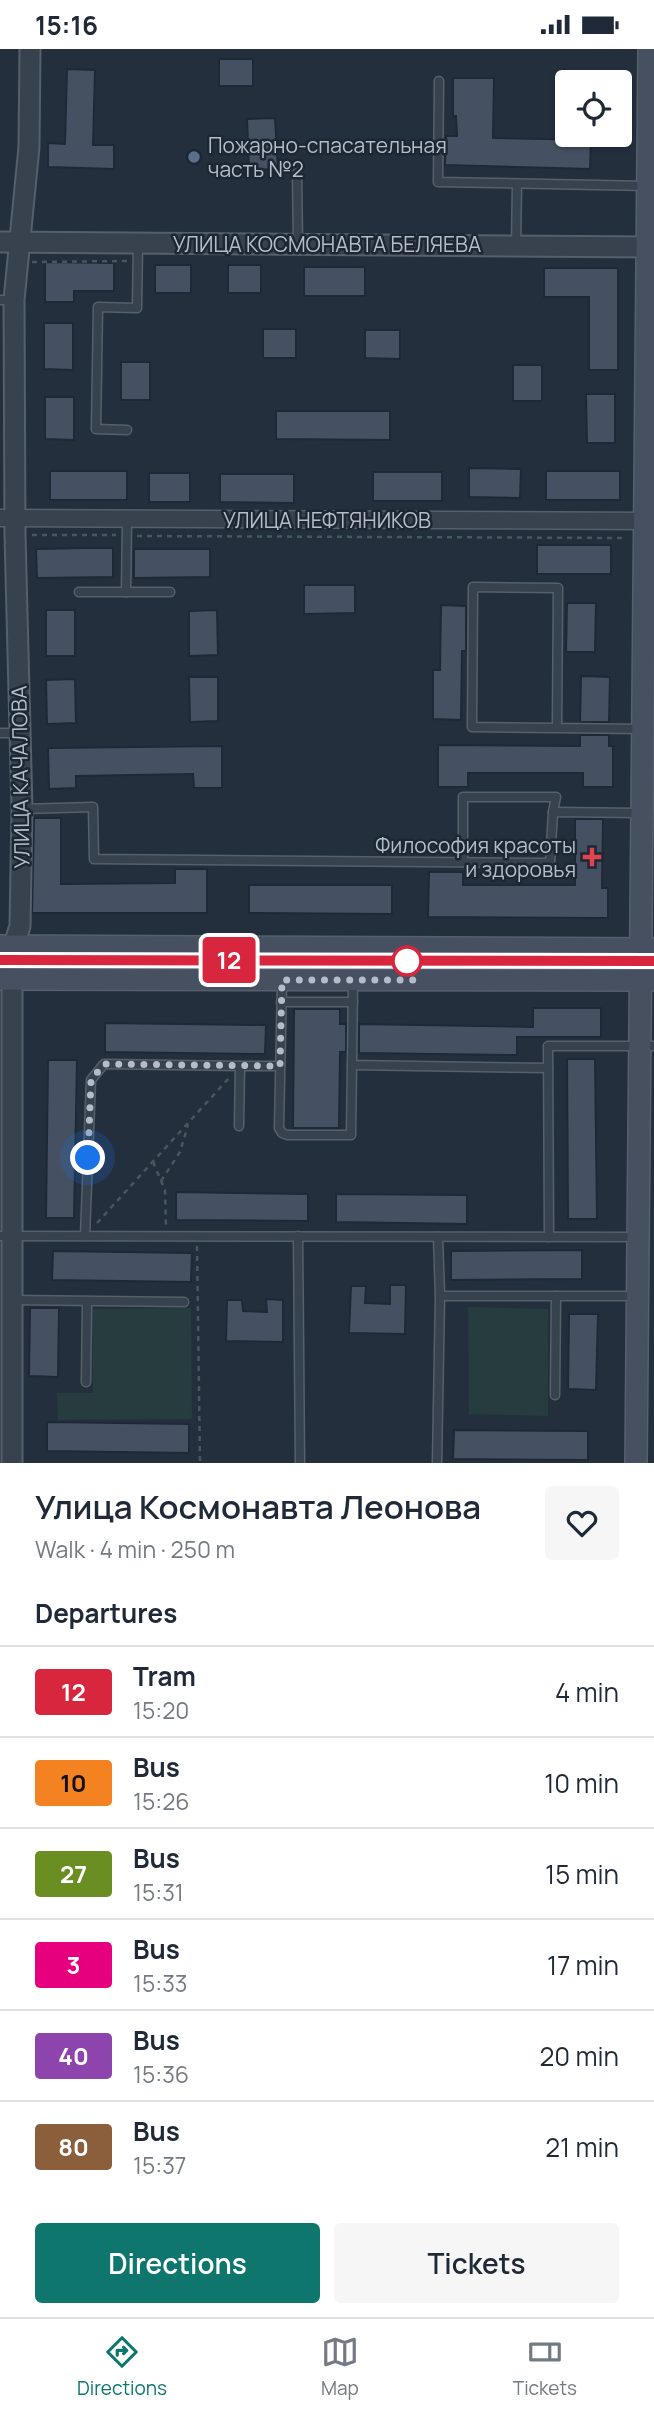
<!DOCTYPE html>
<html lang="en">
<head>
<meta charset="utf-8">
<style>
  :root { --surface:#fff; --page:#f6f6f7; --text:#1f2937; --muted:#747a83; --line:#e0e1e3; --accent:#0f766e }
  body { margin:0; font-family:Manrope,sans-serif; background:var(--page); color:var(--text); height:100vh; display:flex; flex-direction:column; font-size:26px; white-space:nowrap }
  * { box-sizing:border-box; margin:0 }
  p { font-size:23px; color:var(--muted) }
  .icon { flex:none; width:38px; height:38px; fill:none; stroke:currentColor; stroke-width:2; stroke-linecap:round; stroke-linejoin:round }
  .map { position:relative; height:1414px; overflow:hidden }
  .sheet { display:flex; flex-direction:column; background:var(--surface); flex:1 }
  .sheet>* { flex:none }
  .badge { padding:0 14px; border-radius:5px; font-size:24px; line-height:46px }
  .fabs { position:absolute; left:555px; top:21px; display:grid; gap:14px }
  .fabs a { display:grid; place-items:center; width:77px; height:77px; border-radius:7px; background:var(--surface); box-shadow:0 2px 5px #0004; font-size:35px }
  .you { position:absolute; width:35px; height:35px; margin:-18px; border:5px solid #fff; border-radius:50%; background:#1a73e8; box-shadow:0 0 0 10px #1a73e833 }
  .map>.badge { position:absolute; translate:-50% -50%; box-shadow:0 0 0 4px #fff }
  h2 { padding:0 35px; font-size:26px; line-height:63px }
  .round { display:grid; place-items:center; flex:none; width:74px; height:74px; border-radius:7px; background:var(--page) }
  .headline { display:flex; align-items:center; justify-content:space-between; height:119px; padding:0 35px }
  h1 { font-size:33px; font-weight:600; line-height:52px }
  .button { display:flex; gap:14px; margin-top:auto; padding:14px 35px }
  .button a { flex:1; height:80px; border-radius:7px; background:var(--accent); color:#fff; font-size:28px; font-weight:600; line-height:80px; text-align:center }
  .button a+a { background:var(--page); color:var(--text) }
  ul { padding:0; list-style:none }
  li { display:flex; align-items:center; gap:21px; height:91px; padding:0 35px; border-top:2px solid var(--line) }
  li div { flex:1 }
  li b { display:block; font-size:26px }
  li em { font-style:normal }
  li .badge { min-width:77px; font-weight:700; text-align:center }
  .status { display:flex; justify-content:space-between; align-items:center; height:49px; padding:0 35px; background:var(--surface); direction:ltr }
  .status svg { height:19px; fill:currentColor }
  .menu { display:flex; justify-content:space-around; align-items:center; height:98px; border-top:2px solid var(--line); background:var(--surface); font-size:19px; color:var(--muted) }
  .menu a { display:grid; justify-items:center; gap:4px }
  .menu .current { color:var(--accent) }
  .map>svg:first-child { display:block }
</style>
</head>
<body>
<div class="status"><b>15:16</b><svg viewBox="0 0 49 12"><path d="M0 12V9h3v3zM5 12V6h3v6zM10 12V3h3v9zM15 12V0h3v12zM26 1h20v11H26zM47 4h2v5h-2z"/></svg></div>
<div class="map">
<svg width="654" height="1414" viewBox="0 0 654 1414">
  <rect width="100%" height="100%" fill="#242f3e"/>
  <g fill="#263c3f">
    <polygon points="468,1258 548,1260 548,1367 469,1365"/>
    <polygon points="191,1259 192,1370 58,1371 57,1344 93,1344 92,1260"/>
  </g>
  <g fill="#455162" stroke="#1f2835" stroke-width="2">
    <rect x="219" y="10" width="34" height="27"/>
    <polygon points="67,20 95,21 93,96 114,96 114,120 48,118 48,94 65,95"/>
    <polygon points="453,29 494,29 493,89 591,91 590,120 445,116 446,87 457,87 456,67 453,67"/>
    <polygon points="275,69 278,120 249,121 247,70"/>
    <polygon points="45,213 114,214 114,242 74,242 74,253 45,253"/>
    <rect x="155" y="216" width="36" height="28"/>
    <rect x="228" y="216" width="33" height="28"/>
    <rect x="304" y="218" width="61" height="29"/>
    <polygon points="544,219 618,219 618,321 589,321 589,248 544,248"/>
    <polygon points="44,274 73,274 73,321 44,320"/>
    <rect x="263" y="280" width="33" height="29"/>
    <polygon points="365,281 400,281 400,310 365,309"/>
    <rect x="121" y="313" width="29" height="38"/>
    <rect x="513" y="316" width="29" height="36"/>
    <polygon points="586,345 615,345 615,394 587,394"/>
    <polygon points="45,348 74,348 74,391 45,390"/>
    <polygon points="276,362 390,362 390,391 276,390"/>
    <polygon points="469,419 521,420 520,449 469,448"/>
    <rect x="50" y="422" width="77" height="29"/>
    <rect x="546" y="422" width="74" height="29"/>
    <rect x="373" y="423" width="69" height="29"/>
    <rect x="149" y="424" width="41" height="29"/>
    <polygon points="220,425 294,425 294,454 220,453"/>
    <rect x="537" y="496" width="74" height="29"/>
    <polygon points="87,499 113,499 113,528 37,529 36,500"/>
    <polygon points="134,500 210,500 210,528 134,529"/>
    <polygon points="304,536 355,536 355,564 304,565"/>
    <polygon points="567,554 596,554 595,603 566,603"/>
    <polygon points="441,556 466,557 466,602 462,602 461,671 433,670 433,621 440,621"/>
    <rect x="46" y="561" width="29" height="46"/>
    <polygon points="217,561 218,606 189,607 189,562"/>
    <polygon points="581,627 610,628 609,673 580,673"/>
    <polygon points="189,628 218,628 218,672 190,673"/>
    <polygon points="75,630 76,674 47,675 46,631"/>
    <polygon points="580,686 609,686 609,697 613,697 613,738 583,738 583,724 468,724 468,738 438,738 438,696 580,697"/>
    <polygon points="222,697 222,739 194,739 193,725 76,727 76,739 49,740 48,699"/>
    <polygon points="34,769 61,769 61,835 175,834 175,820 207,820 207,864 32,864"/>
    <polygon points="575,770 603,770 602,839 608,839 608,869 428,868 429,823 463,823 463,836 575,836"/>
    <polygon points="249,836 392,836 392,865 249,864"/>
    <polygon points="533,959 601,959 601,988 517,988 517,1006 359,1004 359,975 533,978"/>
    <polygon points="294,960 340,960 340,975 346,975 346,1003 340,1003 339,1079 293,1079"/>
    <polygon points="105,974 266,976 265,1005 105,1003"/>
    <polygon points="567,1010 595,1010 597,1170 568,1170"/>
    <polygon points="48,1011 77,1011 74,1169 46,1169"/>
    <polygon points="176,1143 308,1145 308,1172 176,1171"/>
    <polygon points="336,1145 467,1146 467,1175 336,1173"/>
    <polygon points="582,1201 582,1230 451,1231 451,1202"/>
    <polygon points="53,1202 192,1204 191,1233 52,1231"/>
    <polygon points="390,1236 406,1236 405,1285 349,1284 351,1237 366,1237 365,1254 390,1255"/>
    <polygon points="266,1250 283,1251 283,1293 226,1292 227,1251 242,1251 243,1262 267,1263"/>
    <polygon points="30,1259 59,1259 58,1328 29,1327"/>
    <polygon points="569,1265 598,1265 596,1341 568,1340"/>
    <polygon points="47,1373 189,1375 189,1404 47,1402"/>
    <polygon points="454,1381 588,1382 588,1411 453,1410"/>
  </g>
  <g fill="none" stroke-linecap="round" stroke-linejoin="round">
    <g stroke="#565f6c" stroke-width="11">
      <g id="service">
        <polyline points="439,32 438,133 648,137"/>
        <polyline points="297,124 298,195"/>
        <polyline points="516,197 517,135"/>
        <polyline points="0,251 14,251"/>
        <polyline points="127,381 96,380 98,258 137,259 138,195"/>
        <polyline points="79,543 170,543"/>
        <polyline points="126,543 127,470"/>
        <polyline points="557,679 472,678 473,538 558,539 557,679 643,680"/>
        <polyline points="0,684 18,684"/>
        <polyline points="22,760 93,758 94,810 550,814 553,763 641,764"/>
        <polyline points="463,813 463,748 556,748 553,763"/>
        <polyline points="353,931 352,1016 548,1019"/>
        <polyline points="282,933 279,1079 282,1084 287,1086 351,1086 352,1016"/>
        <polyline points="281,953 353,953"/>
        <polyline points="240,1017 280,1017"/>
        <polyline points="0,1187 637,1188"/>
        <polyline points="85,1187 91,1031 104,1015 240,1017 239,1077"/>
        <polyline points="298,1187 300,1414"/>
        <polyline points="549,1188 548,997 654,997"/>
        <polyline points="440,1247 637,1247"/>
        <polyline points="12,1251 184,1253"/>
        <polyline points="86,1333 87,1252"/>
        <polyline points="555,1346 556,1247"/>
        <polyline points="437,1414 440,1247 438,1188"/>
      </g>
    </g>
    <g stroke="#565f6c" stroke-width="19">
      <polyline id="minor" points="0,469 654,472"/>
    </g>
    <g stroke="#565f6c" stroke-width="23">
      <g id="tertiary">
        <polyline points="0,193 654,198"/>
        <polyline points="12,1414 12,919 13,899 20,877 22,760 15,486 14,251 29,98 30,0"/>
      </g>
    </g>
    <g stroke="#565f6c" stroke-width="24">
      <g id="secondary">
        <polyline points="0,897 652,900"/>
        <polyline points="0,930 652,931"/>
        <polyline points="636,1414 649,0"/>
      </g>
    </g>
    <g stroke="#44595c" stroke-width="2.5" stroke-dasharray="5 5" stroke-linecap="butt">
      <polyline points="32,213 127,212"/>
      <polyline points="32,486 116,486"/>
      <polyline points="137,487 627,489"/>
      <polyline points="153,1113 165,1141 166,1177"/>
      <polyline points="161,1132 180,1103 188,1076"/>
      <polyline points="97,1174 229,1029"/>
      <polyline points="197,1197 200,1414"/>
    </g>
    <use href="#service" stroke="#38414e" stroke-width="8"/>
    <use href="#minor" stroke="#38414e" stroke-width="16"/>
    <use href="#tertiary" stroke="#38414e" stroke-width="19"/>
    <use href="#secondary" stroke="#465061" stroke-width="21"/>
    <polyline stroke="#5a6575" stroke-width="2" points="0,919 654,920"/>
  </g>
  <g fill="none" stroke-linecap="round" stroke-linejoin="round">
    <g stroke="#fff" stroke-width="16">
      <polyline id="line" points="0,911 654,912"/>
    </g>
    <use href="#line" stroke="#d7263d" stroke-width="10"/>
    <polyline stroke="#b4bcc9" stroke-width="7" stroke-dasharray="0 12.6" points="88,1109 91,1031 104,1015 280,1017 282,931 416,931 407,912"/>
  </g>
  <circle fill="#5c6f8a" stroke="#1d2633" stroke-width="2.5" cx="194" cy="108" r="7"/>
  <path fill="#e0444e" stroke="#1d2633" stroke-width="2.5" d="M588.5 797.5h7v7h7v7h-7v7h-7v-7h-7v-7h7z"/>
  <circle fill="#fff" stroke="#d7263d" stroke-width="3.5" cx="407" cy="912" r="14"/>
  <g text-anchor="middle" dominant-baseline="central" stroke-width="5" stroke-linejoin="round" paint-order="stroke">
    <g font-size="21" fill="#b4bcc9" stroke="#1d2633" text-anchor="start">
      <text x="208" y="96">Пожарно-спасательная<tspan x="208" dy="24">часть №2</tspan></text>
      <text x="576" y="796" text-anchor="end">Философия красоты<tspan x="576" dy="24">и здоровья</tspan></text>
    </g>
    <g font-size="21" fill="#b4bcc9" stroke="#1d2633">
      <text x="327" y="195">УЛИЦА КОСМОНАВТА БЕЛЯЕВА</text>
      <text x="327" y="471">УЛИЦА НЕФТЯНИКОВ</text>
      <text transform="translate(20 728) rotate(-91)">УЛИЦА КАЧАЛОВА</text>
    </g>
  </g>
</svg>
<div class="fabs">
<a><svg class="icon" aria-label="locate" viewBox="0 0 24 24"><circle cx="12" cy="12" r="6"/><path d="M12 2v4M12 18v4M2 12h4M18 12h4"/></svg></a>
</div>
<div class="you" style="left:88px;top:1109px"></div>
<b class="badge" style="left:229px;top:911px;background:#d7263d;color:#fff">12</b>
</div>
<section class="sheet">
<div class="headline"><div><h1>Улица Космонавта Леонова</h1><p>Walk · 4 min · 250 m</p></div><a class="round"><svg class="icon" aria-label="heart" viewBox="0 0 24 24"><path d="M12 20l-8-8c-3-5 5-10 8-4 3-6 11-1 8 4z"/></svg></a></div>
<h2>Departures</h2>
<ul>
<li><span class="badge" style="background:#d7263d;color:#fff">12</span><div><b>Tram</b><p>15:20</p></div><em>4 min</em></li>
<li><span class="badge" style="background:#f58220;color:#111">10</span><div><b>Bus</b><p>15:26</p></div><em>10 min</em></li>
<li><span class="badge" style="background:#6b8e23;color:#fff">27</span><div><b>Bus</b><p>15:31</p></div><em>15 min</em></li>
<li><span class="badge" style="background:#e6007e;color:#fff">3</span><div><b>Bus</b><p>15:33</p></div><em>17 min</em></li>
<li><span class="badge" style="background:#8e44ad;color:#fff">40</span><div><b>Bus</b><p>15:36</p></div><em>20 min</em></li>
<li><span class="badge" style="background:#8b5e3c;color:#fff">80</span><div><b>Bus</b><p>15:37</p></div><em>21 min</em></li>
</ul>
<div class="button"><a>Directions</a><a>Tickets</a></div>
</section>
<nav class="menu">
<a class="current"><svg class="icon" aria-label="directions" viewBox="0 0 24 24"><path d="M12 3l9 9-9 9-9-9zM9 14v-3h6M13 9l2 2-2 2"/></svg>Directions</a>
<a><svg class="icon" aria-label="map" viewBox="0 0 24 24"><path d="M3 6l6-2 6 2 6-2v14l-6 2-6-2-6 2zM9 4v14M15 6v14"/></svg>Map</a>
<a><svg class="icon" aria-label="tickets" viewBox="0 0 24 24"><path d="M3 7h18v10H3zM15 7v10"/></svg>Tickets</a>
</nav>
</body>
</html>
